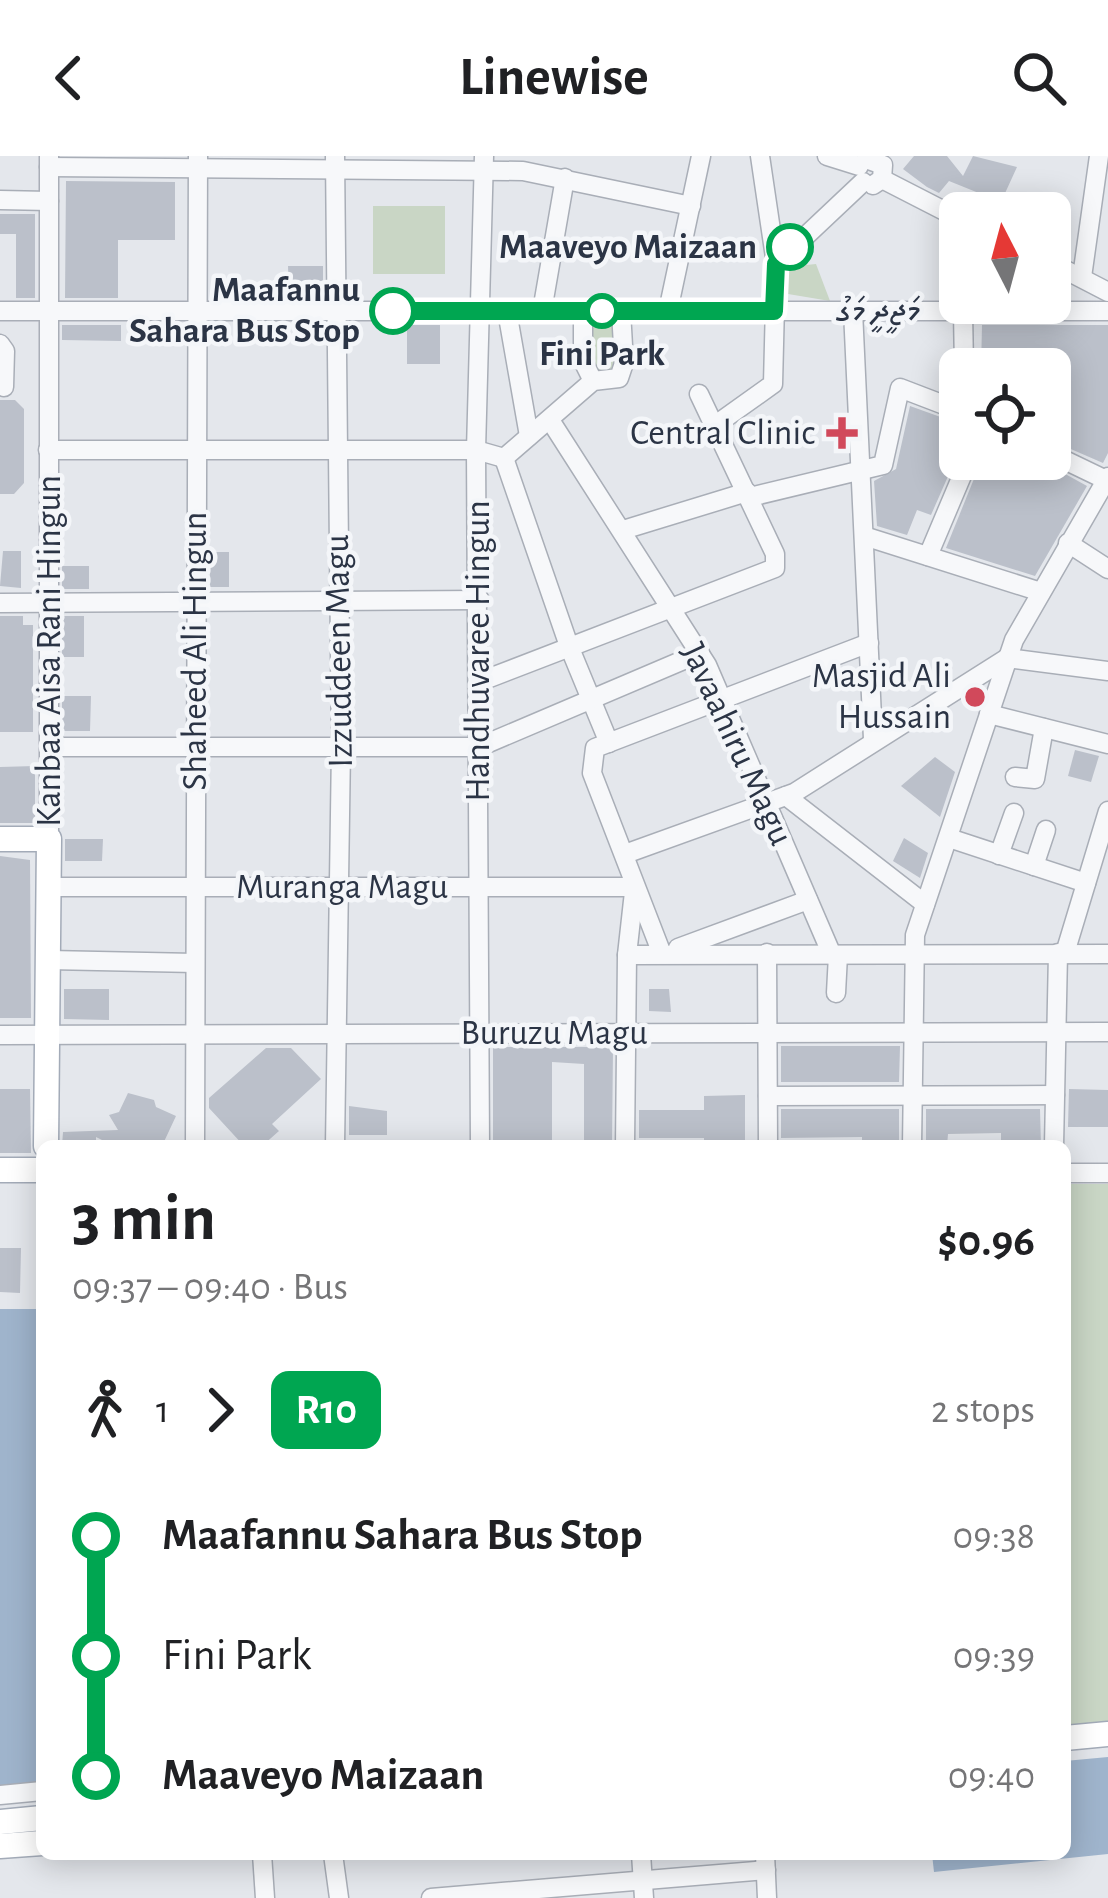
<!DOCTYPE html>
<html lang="en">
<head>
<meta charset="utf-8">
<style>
  :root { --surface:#fff; --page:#f2f2f2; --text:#202124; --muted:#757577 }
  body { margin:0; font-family:"Alegreya Sans","Noto Sans Thaana",sans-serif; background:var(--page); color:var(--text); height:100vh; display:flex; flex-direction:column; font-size:45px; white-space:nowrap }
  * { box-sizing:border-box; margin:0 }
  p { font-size:39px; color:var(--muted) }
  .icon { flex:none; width:66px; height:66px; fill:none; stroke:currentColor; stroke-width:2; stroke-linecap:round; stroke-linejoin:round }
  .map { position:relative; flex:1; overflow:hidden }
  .side { position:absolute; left:36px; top:984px; width:1035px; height:720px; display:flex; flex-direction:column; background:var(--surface); border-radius:18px; box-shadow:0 6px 30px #0003 }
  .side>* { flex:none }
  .badge { padding:0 24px; border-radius:18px; font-size:42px; line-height:78px }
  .needle { width:78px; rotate:354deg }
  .buttons { position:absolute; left:939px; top:36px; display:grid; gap:24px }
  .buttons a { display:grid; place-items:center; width:132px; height:132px; border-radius:18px; background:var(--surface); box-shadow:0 6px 30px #0003; font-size:60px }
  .map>.badge { position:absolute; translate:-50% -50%; box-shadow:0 0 0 6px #fff }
  .legs { display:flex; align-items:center; gap:18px; height:132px; padding:0 36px; font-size:39px }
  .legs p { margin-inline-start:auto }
  .head { display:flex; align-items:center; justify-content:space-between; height:204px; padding:0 36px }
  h1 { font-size:66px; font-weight:700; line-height:90px }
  ul { padding:0 36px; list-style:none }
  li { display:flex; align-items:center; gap:42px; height:120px; font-size:45px }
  li i { display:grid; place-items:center; width:18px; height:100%; margin:0 15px; background:currentColor }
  li i::after { content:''; width:30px; height:30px; margin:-15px; border:9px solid; border-radius:50%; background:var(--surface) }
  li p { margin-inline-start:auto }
  li:first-child i { background:linear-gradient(#0000 50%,currentColor 0) }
  li:last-child i { background:linear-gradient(currentColor 50%,#0000 0) }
  header { display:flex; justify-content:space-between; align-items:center; height:156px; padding:0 36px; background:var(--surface); font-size:54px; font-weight:700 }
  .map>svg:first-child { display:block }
</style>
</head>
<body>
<header><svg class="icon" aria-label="back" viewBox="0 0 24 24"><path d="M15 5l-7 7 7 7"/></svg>Linewise<svg class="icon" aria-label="search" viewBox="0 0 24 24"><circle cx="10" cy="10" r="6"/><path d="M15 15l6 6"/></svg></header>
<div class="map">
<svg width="1108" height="1742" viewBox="0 0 1108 1742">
  <rect width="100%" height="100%" fill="#e4e7ec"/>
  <g fill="#c9d6c5">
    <rect x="373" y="50" width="72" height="68"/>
    <polygon points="816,108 830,145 788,138 787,111"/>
    <polygon points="583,155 621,155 624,207 593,225"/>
    <polygon points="1065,1028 1108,1028 1108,1568 1065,1571"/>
  </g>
  <g fill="#9fb4cc">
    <polygon points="0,1153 42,1153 42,1629 0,1632"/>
    <polygon points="1108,1601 1108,1698 934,1716 932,1698 1065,1698 1065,1605"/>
  </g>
  <g fill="#bbc0ca">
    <polygon points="914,0 947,0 963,20 973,0 1017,11 1001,46 949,25 939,37 927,31 903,13"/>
    <polygon points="66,25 175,26 175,84 118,84 118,142 65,142"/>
    <polygon points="0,58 35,58 35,142 16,142 16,78 0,78"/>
    <polygon points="288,110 323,110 323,141 289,142"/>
    <polygon points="62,169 121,169 121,185 62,184"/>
    <rect x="407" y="169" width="33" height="39"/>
    <polygon points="982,169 1108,169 1108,297 1103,307 1050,284 1050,213 981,213"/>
    <polygon points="0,244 15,244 24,253 24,327 14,338 0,338"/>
    <polygon points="910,250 960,268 960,293 931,359 917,354 907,379 877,370 874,325 896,313"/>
    <polygon points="982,303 1038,303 1087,330 1035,420 946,392"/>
    <polygon points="3,395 21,395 21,432 0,430"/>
    <rect x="210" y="396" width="19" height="35"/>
    <rect x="62" y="410" width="27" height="23"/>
    <polygon points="0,460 23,460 23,469 33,469 33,576 0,576"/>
    <rect x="62" y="460" width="22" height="41"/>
    <polygon points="62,540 91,540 90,575 62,575"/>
    <polygon points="1075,594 1099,600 1091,626 1068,620"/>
    <polygon points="935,601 955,616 940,661 901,630"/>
    <polygon points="35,610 35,667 0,667 0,611"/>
    <polygon points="904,682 928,697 920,722 893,705"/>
    <polygon points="65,683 103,683 102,705 65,705"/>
    <polygon points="0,700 30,704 31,862 0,862"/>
    <polygon points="64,833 109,833 109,864 64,863"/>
    <polygon points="649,833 669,833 671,856 649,855"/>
    <polygon points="781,890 900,890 899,926 781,926"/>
    <polygon points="493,891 613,891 612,990 584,990 584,908 552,906 552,987 493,985"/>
    <polygon points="266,892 291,892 321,923 272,968 279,975 262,990 244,990 209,952 209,942"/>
    <polygon points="0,933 30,933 31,997 0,997"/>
    <polygon points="1069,933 1108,934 1108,971 1068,971"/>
    <polygon points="128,937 154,944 156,951 176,960 162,990 114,990 96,981 96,990 62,990 63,976 118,974 109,959 119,956"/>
    <polygon points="745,939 745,990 704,990 704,982 639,982 639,954 704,954 704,940"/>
    <polygon points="349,950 387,955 387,979 349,979"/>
    <polygon points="781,953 899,953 899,990 862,990 862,981 781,982"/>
    <polygon points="926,953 1040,953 1041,990 1001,990 1001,977 948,978 947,990 926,990"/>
    <polygon points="0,1092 21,1092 20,1137 0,1136"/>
  </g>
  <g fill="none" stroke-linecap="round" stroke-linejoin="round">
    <g stroke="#a9aeb7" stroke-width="21">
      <g id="minor">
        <polyline points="760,0 776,108"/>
        <polyline points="827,0 859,10"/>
        <polyline points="866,3 883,9 882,23 873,29"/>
        <polyline points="49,11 523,15 691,50"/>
        <polyline points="882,23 960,63"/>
        <polyline points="0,44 49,45"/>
        <polyline points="1050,106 1108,136"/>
        <polyline points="1082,121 1099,0"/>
        <polyline points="0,155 1108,155"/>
        <polyline points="507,155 529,280"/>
        <polyline points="542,155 565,22"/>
        <polyline points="583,155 583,205 593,225"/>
        <polyline points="668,155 701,0"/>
        <polyline points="853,155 873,583"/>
        <polyline points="963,155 964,213"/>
        <polyline points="0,188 5,195 4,231"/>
        <polyline points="550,264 707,509 832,799"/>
        <polyline points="714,270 773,228 776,108 863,26"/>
        <polyline points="48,294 476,294 504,302 593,225 619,222 624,207 621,155"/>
        <polyline points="1050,297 1106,324"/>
        <polyline points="504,302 569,490 609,587"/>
        <polyline points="750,341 883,309 900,232 960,255"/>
        <polyline points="623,374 747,336"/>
        <polyline points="864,380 1041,436"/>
        <polyline points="1068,387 1108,413"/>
        <polyline points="928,400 969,303"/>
        <polyline points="0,447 480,444"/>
        <polyline points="1007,502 1108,515"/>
        <polyline points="479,526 775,412 775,398 699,238"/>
        <polyline points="989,558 1108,588"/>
        <polyline points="51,591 479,591 700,497"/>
        <polyline points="1015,621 1035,623 1044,572"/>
        <polyline points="786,640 925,748"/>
        <polyline points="949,682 1086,727"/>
        <polyline points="49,683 49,0"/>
        <polyline points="625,698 794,637 1007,502"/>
        <polyline points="999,699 1014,657"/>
        <polyline points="1034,710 1046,674"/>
        <polyline points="49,731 635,731"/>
        <polyline points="678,792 808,744"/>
        <polyline points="767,797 768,990"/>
        <polyline points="1065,797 1108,655"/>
        <polyline points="662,798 592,617 595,592 869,487"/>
        <polyline points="627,799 1108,798"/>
        <polyline points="49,804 195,807"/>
        <polyline points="836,837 838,799"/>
        <polyline points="0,879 1108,876"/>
        <polyline points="768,940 1055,939"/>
        <polyline points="195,990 198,0"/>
        <polyline points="335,990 341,592 335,0"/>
        <polyline points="480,990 476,294 484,0"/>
        <polyline points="625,990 627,799 634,736"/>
        <polyline points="912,990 915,779 1014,484 1108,321"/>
        <polyline points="1054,990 1058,797"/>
        <polyline points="1065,1017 1108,1017"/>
        <polyline points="0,1639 42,1635"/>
        <polyline points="262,1698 265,1742"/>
        <polyline points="333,1698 339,1742"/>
        <polyline points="641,1698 644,1742"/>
        <polyline points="765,1698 767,1742"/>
        <polyline points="431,1742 766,1714"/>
      </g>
    </g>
    <g stroke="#a3abb8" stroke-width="27">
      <g id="major">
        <polyline points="0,683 49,683 46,990"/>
        <polyline points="0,1014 42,1014"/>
        <polyline points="1065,1582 1108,1578"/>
        <polyline points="0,1666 42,1662"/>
        <polyline points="0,1690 42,1687"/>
      </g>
    </g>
    <use href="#minor" stroke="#f7f8fa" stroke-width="18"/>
    <use href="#major" stroke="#fff" stroke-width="24"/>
  </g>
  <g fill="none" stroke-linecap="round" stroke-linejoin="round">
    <g stroke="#fff" stroke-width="27">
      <polyline id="line-1" points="393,155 774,155 776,108 790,91"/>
    </g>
    <use href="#line-1" stroke="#00a651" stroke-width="18"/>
  </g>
  <g fill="#fff" stroke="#00a651" stroke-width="6">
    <circle cx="790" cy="91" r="21"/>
    <circle cx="393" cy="155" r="21"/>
    <circle cx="602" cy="155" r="15"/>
  </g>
  <g fill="#d1495b" stroke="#f4f6f9" stroke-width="4.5">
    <path d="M836 259h12v12h12v12h-12v12h-12v-12h-12v-12h12z"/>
    <circle cx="975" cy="541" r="12"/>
  </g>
  <g text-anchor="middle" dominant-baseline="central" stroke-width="9" stroke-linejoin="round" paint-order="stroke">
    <g font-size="36" font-weight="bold" fill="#2b3445" stroke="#f4f6f9" text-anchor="end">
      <text x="757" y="91">Maaveyo Maizaan</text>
      <text x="360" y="134">Maafannu<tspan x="360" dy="41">Sahara Bus Stop</tspan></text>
      <text x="602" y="198" text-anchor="middle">Fini Park</text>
    </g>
    <g font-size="36" fill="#2b3445" stroke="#f4f6f9">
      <text x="878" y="155">މަޖީދީ މަގު</text>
      <text transform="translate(49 495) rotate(-90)">Kanbaa Aisa Rani Hingun</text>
      <text transform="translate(195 495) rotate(-90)">Shaheed Ali Hingun</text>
      <text transform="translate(339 495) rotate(-91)">Izzuddeen Magu</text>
      <text transform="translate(478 495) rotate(-90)">Handhuvaree Hingun</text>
      <text transform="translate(737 588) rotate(65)">Javaahiru Magu</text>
      <text x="342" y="731">Muranga Magu</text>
      <text x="554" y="877">Buruzu Magu</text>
    </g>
    <g font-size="36" fill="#2b3445" stroke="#f4f6f9" text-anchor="end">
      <text x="815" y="277">Central Clinic</text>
      <text x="951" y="520">Masjid Ali<tspan x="951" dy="41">Hussain</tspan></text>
    </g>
  </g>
</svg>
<div class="buttons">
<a><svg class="needle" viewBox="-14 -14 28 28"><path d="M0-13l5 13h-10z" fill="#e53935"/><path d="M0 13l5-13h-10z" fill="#757577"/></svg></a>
<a><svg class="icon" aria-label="locate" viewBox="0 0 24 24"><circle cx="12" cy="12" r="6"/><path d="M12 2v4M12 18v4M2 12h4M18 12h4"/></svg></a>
</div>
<section class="side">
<div class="head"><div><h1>3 min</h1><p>09:37 – 09:40 · Bus</p></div><b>$0.96</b></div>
<div class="legs"><svg class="icon" aria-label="walk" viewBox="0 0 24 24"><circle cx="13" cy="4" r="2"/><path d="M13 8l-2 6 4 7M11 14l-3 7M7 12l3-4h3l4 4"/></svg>1<svg class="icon" aria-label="forward" viewBox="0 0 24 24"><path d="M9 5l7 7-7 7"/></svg><b class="badge" style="background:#00a651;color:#fff">R10</b><p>2 stops</p></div>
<ul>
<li><i style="color:#00a651"></i><b>Maafannu Sahara Bus Stop</b><p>09:38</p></li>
<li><i style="color:#00a651"></i><span>Fini Park</span><p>09:39</p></li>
<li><i style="color:#00a651"></i><b>Maaveyo Maizaan</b><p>09:40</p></li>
</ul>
</section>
</div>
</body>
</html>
